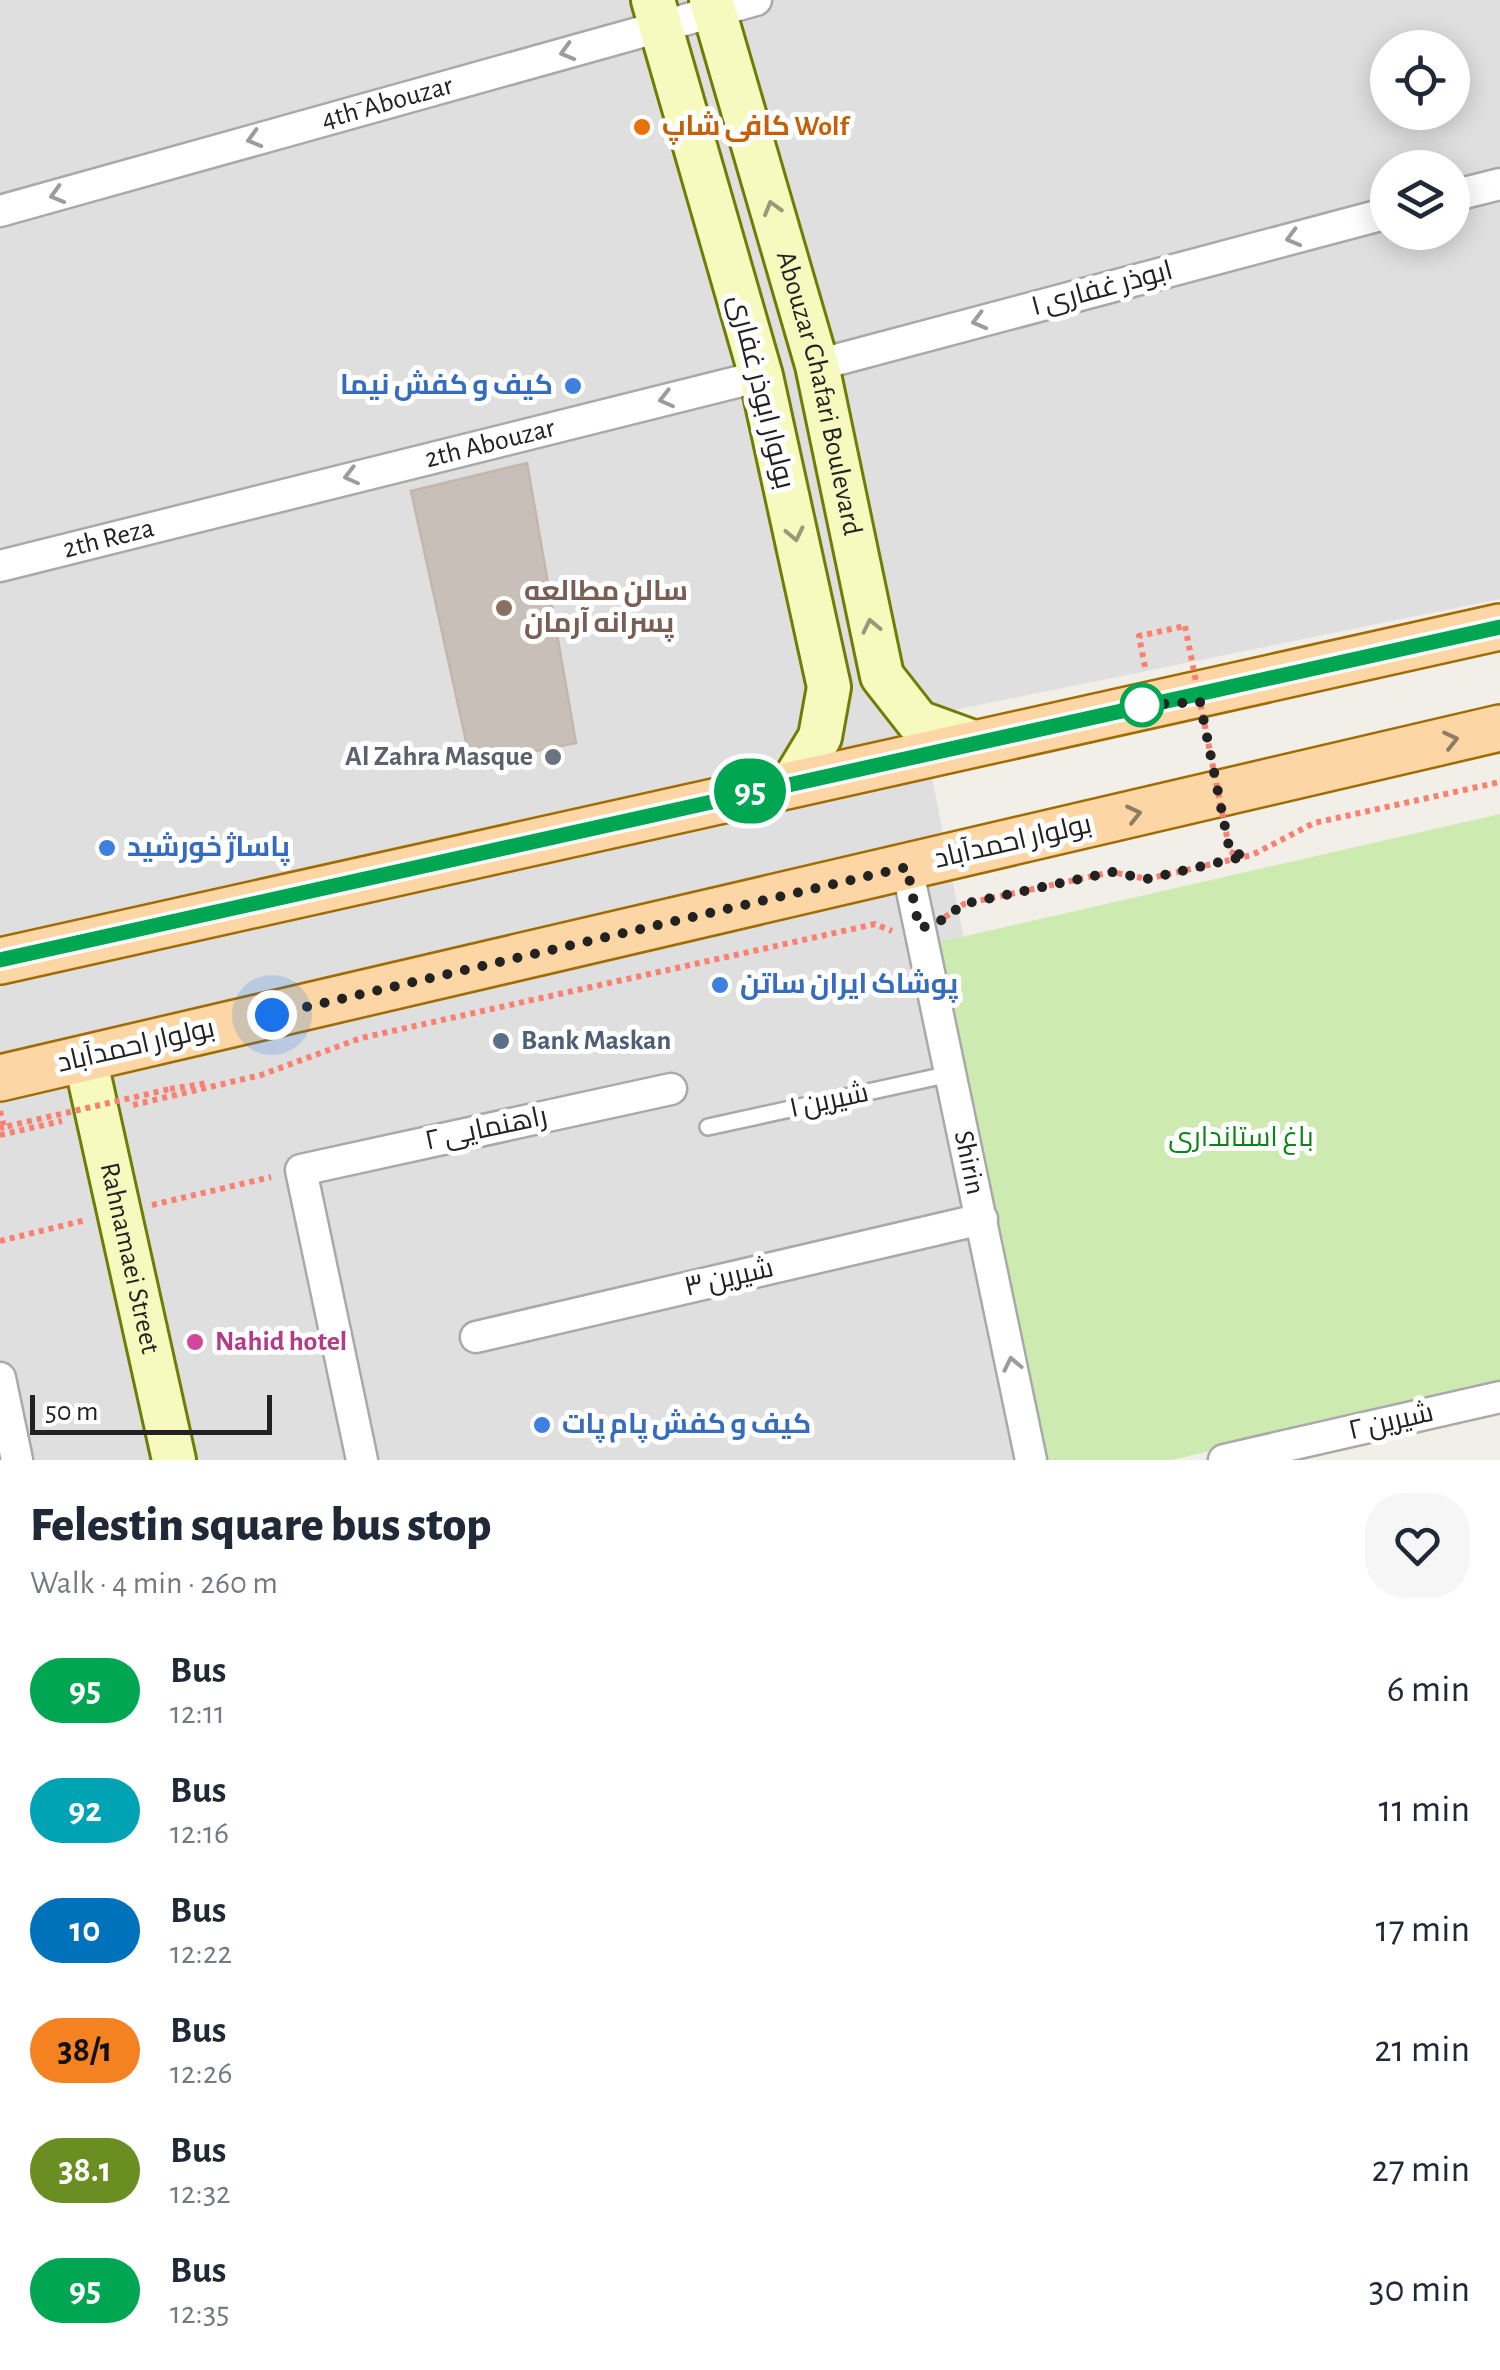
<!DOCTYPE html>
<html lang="en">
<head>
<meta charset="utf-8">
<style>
  :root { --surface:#fff; --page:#f6f6f7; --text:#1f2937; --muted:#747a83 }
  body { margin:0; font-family:"Alegreya Sans",Cairo,sans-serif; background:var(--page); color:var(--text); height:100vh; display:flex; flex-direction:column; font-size:38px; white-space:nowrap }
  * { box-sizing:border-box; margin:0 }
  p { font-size:32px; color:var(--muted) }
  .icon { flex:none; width:55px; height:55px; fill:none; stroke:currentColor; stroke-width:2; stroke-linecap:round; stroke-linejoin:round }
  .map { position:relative; height:1460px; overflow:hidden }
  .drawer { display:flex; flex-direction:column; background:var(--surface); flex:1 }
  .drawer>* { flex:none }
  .badge { padding:0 20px; border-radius:32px; font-size:35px; line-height:65px }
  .buttons { position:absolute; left:1370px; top:30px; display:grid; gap:20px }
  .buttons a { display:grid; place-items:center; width:100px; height:100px; border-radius:50%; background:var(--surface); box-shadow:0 5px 25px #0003; font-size:50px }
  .scale { position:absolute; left:30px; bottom:25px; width:242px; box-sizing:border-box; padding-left:10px; border:5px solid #222; border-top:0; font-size:28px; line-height:35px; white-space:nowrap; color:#222; -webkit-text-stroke:8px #fff; paint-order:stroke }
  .you { position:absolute; width:50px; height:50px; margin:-25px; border:8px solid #fff; border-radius:50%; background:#1a73e8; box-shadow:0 0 0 15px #1a73e833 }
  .map>.badge { position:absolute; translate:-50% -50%; box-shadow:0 0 0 5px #fff }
  .round { display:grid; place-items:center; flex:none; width:105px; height:105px; border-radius:40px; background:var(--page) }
  .headline { display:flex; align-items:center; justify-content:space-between; height:170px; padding:0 30px }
  h1 { font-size:48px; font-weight:800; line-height:75px }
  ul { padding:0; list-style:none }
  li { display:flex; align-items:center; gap:30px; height:120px; padding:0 30px }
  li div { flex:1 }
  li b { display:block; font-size:38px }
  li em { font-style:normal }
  li .badge { min-width:110px; font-weight:700; text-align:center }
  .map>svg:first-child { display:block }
</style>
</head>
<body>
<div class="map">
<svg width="1500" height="1460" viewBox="0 0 1500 1460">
  <rect width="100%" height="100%" fill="#f2efe9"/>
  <path fill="#e0dfdf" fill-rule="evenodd" d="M0,0H1500V599L920,717L1067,1460H0ZM1388,48H1452V112H1388ZM1388,168H1452V232H1388Z"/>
  <polygon fill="#cdebb0" points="1500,814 1500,1385 1171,1460 1047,1460 935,943"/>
  <polygon fill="#c7bfb8" stroke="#c4b6ab" stroke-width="2.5" points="527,463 576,743 471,764 411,491"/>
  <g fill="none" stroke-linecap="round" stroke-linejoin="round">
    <g stroke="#a9a9a9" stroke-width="20">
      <polyline id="lane" points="708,1127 950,1074"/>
    </g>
    <g stroke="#a9a9a9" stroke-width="35">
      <g id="street">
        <polyline points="1452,196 1500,184"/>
        <path id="s1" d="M0,211L756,0"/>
        <polyline points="817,365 1388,213"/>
        <path id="s2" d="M0,566L761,376"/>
        <path id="s3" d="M907,867L1031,1460"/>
        <polyline points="476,1337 982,1219"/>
        <polyline points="0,1378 17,1460"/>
        <polyline points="362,1460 301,1170 671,1089"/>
        <polyline points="1224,1460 1500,1397"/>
      </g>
    </g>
    <g stroke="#707d05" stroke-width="48">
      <g id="secondary">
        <polyline points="653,0 761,376 829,687 820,737 793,782"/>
        <path id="s4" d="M711,0L817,365L882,676L918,722L973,742"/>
        <path id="s5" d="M85,1058L174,1460"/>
      </g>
    </g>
    <g stroke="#a06b00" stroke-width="50">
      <g id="primary">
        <polyline points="0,961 1500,627"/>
        <polyline points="0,1078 1500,728"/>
      </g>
    </g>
    <g stroke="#fa8072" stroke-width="6" stroke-dasharray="5 5" stroke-linecap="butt">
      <polyline points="1145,667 1139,636 1185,626"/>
      <polyline points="1230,852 1244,856"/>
      <polyline points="945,917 964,904 1112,872 1147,879 1252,855 1314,823 1500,782"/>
      <polyline points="170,1089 208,1083"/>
      <polyline points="133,1105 261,1075 361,1038 875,924 892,931"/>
      <polyline points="0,1128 4,1127"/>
      <polyline points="0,1135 62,1121"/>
      <polyline points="152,1205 271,1177"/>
      <polyline points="0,1241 86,1220"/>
    </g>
    <use href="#lane" stroke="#fff" stroke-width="15"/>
    <use href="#street" stroke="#fff" stroke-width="30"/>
    <use href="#secondary" stroke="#f7fabf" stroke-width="42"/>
    <use href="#primary" stroke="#fcd6a4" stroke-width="45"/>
    <g stroke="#fa8072" stroke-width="6" stroke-dasharray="5 5" stroke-linecap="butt">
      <polyline points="1185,626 1230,852"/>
      <polyline points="0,1111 4,1127 170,1089"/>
    </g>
  </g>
  <defs><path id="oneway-chevron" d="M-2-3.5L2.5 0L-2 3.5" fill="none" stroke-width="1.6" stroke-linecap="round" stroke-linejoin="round" transform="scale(2.5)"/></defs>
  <g stroke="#9c9c9c">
    <use href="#oneway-chevron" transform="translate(567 52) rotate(164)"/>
    <use href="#oneway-chevron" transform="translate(254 139) rotate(164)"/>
    <use href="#oneway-chevron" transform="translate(57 195) rotate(164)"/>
    <use href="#oneway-chevron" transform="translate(1293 238) rotate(165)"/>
    <use href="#oneway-chevron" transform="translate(979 321) rotate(165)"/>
    <use href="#oneway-chevron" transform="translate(666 399) rotate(166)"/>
    <use href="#oneway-chevron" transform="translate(351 476) rotate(166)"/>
    <use href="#oneway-chevron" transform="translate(1012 1364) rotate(-102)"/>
  </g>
  <g stroke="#979978">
    <use href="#oneway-chevron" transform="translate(772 208) rotate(-106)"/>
    <use href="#oneway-chevron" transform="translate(795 534) rotate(78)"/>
    <use href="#oneway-chevron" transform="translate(871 626) rotate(-102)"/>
  </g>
  <g stroke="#8f7c63">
    <use href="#oneway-chevron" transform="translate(1451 740) rotate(-13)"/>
    <use href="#oneway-chevron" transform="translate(1134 814) rotate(-13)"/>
  </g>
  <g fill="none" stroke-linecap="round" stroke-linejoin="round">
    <g stroke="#fff" stroke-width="22">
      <polyline id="line" points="0,960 1500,627"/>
    </g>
    <use href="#line" stroke="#00a651" stroke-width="15"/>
    <polyline stroke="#222" stroke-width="10" stroke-dasharray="0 18" points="272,1015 907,867 919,928 936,924 964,904 1112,872 1147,879 1246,856 1230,852 1200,702 1142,705"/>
  </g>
  <circle fill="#e8710a" stroke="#fff" stroke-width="4" cx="642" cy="127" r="10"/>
  <g fill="#3f7fe0" stroke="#fff" stroke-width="4">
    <circle cx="573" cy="386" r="10"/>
    <circle cx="107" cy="848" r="10"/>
    <circle cx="720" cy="985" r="10"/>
    <circle cx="542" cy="1425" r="10"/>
  </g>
  <circle fill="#8d6e63" stroke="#fff" stroke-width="4" cx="504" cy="608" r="10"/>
  <circle fill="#fff" stroke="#00a651" stroke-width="5" cx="1142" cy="705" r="20"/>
  <circle fill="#6b7280" stroke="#fff" stroke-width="4" cx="553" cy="757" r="10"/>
  <circle fill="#5c6f8a" stroke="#fff" stroke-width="4" cx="501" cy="1041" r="10"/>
  <circle fill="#d1479c" stroke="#fff" stroke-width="4" cx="195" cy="1342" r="10"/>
  <g text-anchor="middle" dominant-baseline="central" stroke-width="10" stroke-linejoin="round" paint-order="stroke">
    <g font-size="28" fill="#222" stroke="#fff">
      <text stroke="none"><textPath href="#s1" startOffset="402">4th َAbouzar</textPath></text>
      <text transform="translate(1102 289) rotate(-15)">ابوذر غفاری ۱</text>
      <text transform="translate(761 392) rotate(76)">بولوار ابوذر غفاری</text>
      <text stroke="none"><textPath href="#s4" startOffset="408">Abouzar Ghafari Boulevard</textPath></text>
      <text stroke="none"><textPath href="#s2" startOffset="505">2th Abouzar</textPath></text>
      <text stroke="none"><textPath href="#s2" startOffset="112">2th Reza</textPath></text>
      <text transform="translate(1013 842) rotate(-13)">بولوار احمدآباد</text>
      <text transform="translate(136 1046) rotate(-13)">بولوار احمدآباد</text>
      <text transform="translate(829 1101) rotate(-12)">شیرین ۱</text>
      <text transform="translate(486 1129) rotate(-12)">راهنمایی ۲</text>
      <text stroke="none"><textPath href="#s3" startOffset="302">Shirin</textPath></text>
      <text stroke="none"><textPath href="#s5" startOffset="205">Rahnamaei Street</textPath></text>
      <text transform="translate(729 1278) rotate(-13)">شیرین ۳</text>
      <text transform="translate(1391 1422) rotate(-13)">شیرین ۲</text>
    </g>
    <g font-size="28" font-weight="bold" fill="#c56008" stroke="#fff" text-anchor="start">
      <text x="662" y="127">کافی شاپ Wolf</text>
    </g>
    <g font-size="28" font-weight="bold" fill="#366cbe" stroke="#fff" text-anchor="start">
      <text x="553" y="386" text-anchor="end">کیف و کفش نیما</text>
      <text x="127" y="848">پاساژ خورشید</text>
      <text x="740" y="985">پوشاک ایران ساتن</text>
      <text x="562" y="1425">کیف و کفش پام پات</text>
    </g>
    <g font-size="28" font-weight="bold" fill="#785e54" stroke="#fff" text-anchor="start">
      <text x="524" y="592">سالن مطالعه<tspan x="524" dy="32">پسرانه آرمان</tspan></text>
    </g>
    <g font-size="28" font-weight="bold" fill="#5b616d" stroke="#fff" text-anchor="end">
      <text x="533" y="757">Al Zahra Masque</text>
    </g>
    <g font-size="28" font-weight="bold" fill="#4e5e75" stroke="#fff" text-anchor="start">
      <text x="521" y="1041">Bank Maskan</text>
    </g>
    <g font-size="28" fill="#0c8416" stroke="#fff">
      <text x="1241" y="1138">باغ استانداری</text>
    </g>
    <g font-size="28" font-weight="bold" fill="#b23c85" stroke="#fff" text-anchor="start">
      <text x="215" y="1342">Nahid hotel</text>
    </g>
  </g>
</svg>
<div class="buttons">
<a><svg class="icon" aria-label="locate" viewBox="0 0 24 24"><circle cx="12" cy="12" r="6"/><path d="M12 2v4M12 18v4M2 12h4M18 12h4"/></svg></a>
<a><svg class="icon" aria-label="layers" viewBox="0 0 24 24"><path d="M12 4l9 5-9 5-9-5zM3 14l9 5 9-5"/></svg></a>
</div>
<div class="scale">50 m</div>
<div class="you" style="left:272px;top:1015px"></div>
<b class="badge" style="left:750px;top:791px;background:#00a651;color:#fff">95</b>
</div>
<section class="drawer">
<div class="headline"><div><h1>Felestin square bus stop</h1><p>Walk · 4 min · 260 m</p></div><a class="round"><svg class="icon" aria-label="heart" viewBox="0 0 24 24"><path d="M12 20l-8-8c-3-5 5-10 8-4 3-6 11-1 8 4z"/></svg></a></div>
<ul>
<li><span class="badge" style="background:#00a651;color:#fff">95</span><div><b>Bus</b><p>12:11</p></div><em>6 min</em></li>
<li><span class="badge" style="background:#00a3b4;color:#fff">92</span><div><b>Bus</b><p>12:16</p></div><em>11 min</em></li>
<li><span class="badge" style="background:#0072bc;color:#fff">10</span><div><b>Bus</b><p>12:22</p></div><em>17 min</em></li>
<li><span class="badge" style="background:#f58220;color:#111">38/1</span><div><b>Bus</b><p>12:26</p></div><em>21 min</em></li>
<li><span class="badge" style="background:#6b8e23;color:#fff">38.1</span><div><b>Bus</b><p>12:32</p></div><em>27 min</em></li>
<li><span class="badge" style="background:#00a651;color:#fff">95</span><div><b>Bus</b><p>12:35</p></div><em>30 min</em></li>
</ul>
</section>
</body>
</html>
